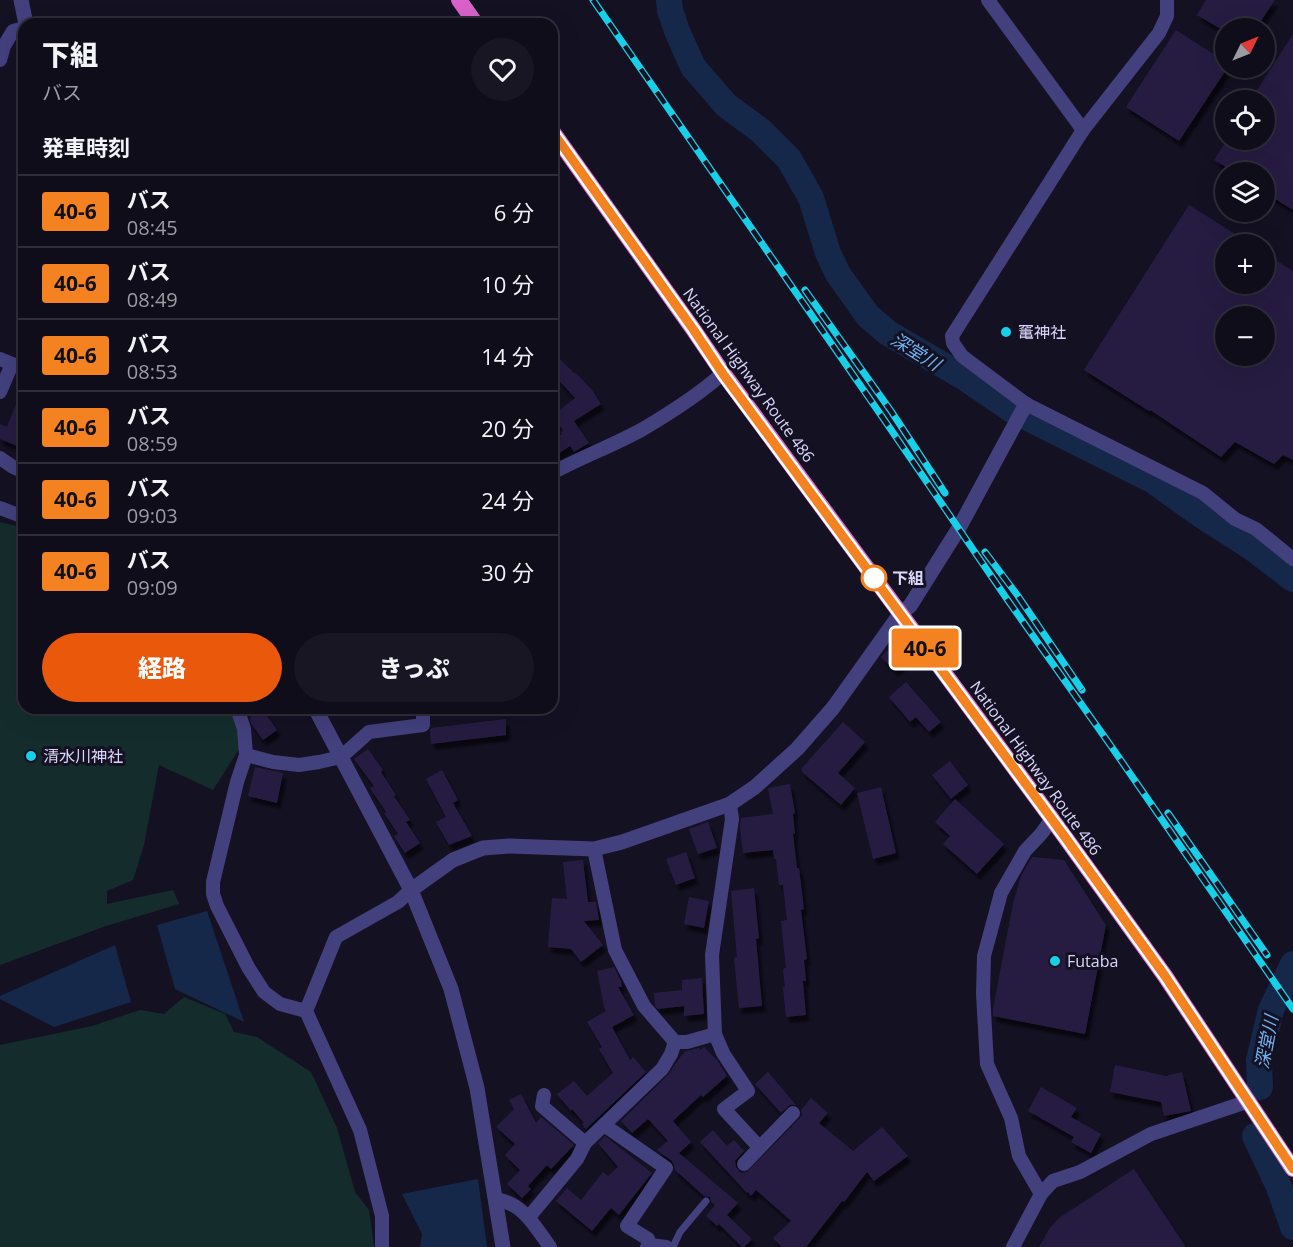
<!DOCTYPE html>
<html lang="ja">
<head>
<meta charset="utf-8">
<style>
  :root { --surface:#0f0d1a; --page:#181623; --text:#f1f3f6; --muted:#9b9ca2; --line:#2f2d39; --accent:#ea580c }
  body { margin:0; font-family:"Open Sans","Noto Sans JP",sans-serif; background:var(--page); color:var(--text); height:100vh; display:flex; flex-direction:column; font-size:22px; white-space:nowrap }
  * { box-sizing:border-box; margin:0 }
  p { font-size:20px; color:var(--muted) }
  .icon { flex:none; width:33px; height:33px; fill:none; stroke:currentColor; stroke-width:2; stroke-linecap:round; stroke-linejoin:round }
  .map { position:relative; flex:1; overflow:hidden }
  .sheet { position:absolute; left:18px; top:18px; width:540px; height:696px; display:flex; flex-direction:column; background:var(--surface); border-radius:18px; box-shadow:0 6px 24px #0002,0 0 0 2px var(--line) }
  .sheet>* { flex:none }
  .badge { padding:0 12px; border-radius:4px; font-size:21px; line-height:39px }
  .needle { width:39px; rotate:47deg }
  .controls { position:absolute; left:1215px; top:18px; display:grid; gap:12px }
  .controls a { display:grid; place-items:center; width:60px; height:60px; border-radius:50%; background:var(--surface); box-shadow:0 6px 24px #0002,0 0 0 2px var(--line); font-size:30px }
  .map>.badge { position:absolute; translate:-50% -50%; box-shadow:0 0 0 3px #fff }
  h2 { padding:0 24px; font-size:22px; line-height:54px }
  .round { display:grid; place-items:center; flex:none; width:63px; height:63px; border-radius:32px; background:var(--page) }
  .head { display:flex; align-items:center; justify-content:space-between; height:102px; padding:0 24px }
  h1 { font-size:28px; font-weight:800; line-height:45px }
  .primary-button { display:flex; gap:12px; margin-top:auto; padding:12px 24px }
  .primary-button a { flex:1; height:69px; border-radius:36px; background:var(--accent); color:#fff; font-size:24px; font-weight:800; line-height:69px; text-align:center }
  .primary-button a+a { background:var(--page); color:var(--text) }
  ul { padding:0; list-style:none }
  li { display:flex; align-items:center; gap:18px; height:72px; padding:0 24px; border-top:2px solid var(--line) }
  li div { flex:1 }
  li b { display:block; font-size:22px }
  li em { font-style:normal }
  li .badge { min-width:66px; font-weight:700; text-align:center }
  .map>svg:first-child { display:block }
</style>
</head>
<body>
<div class="map">
<svg width="1293" height="1247" viewBox="0 0 1293 1247">
  <defs>
    <filter id="shadow"><feDropShadow dx="3.5" dy="6" stdDeviation="1.5" flood-color="#0009"/></filter>
  </defs>
  <rect width="100%" height="100%" fill="#141123"/>
  <g fill="#142d2c">
    <polygon points="0,522 24,528 24,708 231,708 241,746 213,790 159,765 144,845 133,880 107,891 107,904 173,890 179,904 106,926 0,965"/>
    <polygon points="184,997 225,1014 234,1032 257,1037 311,1072 337,1128 355,1192 369,1210 374,1247 0,1247 0,1045 92,1026 140,1010 164,1014"/>
  </g>
  <g fill="#152849">
    <polygon points="207,911 244,1022 175,989 157,925"/>
    <polygon points="115,945 131,1002 54,1027 0,999 0,996"/>
    <polygon points="478,1179 487,1247 420,1247 422,1234 402,1194"/>
  </g>
  <g fill="none" stroke-linecap="round" stroke-linejoin="round">
    <g stroke="#152849" stroke-width="26">
      <polyline points="669,0 670,10 677,31 693,67 726,105 761,131 789,159 811,198 828,253 838,274 868,316 888,333 965,378 1012,410 1152,480 1201,515 1251,547 1293,579"/>
      <polyline points="1260,1087 1259,1060 1271,1010 1293,964"/>
      <polyline points="1255,1136 1279,1187 1293,1227"/>
    </g>
  </g>
  <g fill="#261e42" fill-rule="evenodd" filter="url(#shadow)">
    <polygon points="1206,0 1275,0 1256,28 1219,28 1197,15"/>
    <polygon points="1176,30 1226,62 1226,70 1179,141 1126,107"/>
    <polygon points="1293,34 1293,210 1264,192 1264,172 1234,172 1214,160 1227,140 1264,140 1264,100 1251,100"/>
    <path d="M1189,205L1251,244H1226V284H1264V253L1293,271V460L1283,455L1274,464L1235,442L1221,457L1150,410L1149,411L1084,370ZM1226,316H1264V356H1226Z"/>
    <polygon points="552,351 575,374 576,373 592,390 601,404 574,421 589,443 574,452 570,446 552,458 552,440 562,434 561,432 563,430 552,416 575,398 552,373"/>
    <polygon points="23,387 24,387 24,449 0,439 0,424 7,427"/>
    <polygon points="898,640 912,655 895,671 881,657"/>
    <polygon points="906,682 941,722 929,732 916,717 910,722 889,697"/>
    <polygon points="262,709 277,730 263,740 251,723 250,718"/>
    <polygon points="506,719 506,735 431,744 430,731 431,728"/>
    <polygon points="843,722 865,742 838,773 855,788 841,805 802,772 802,768"/>
    <polygon points="368,749 383,770 381,772 396,795 394,796 410,820 406,822 420,843 405,853 394,836 398,834 384,813 386,812 370,788 374,786 354,759"/>
    <polygon points="950,761 968,785 951,799 932,775"/>
    <polygon points="255,767 283,773 277,803 248,796"/>
    <polygon points="442,770 458,800 453,803 472,836 449,845 436,822 446,817 426,779"/>
    <polygon points="790,784 795,813 793,814 795,834 793,834 797,868 799,868 804,909 801,910 807,959 804,960 806,981 803,981 806,1015 786,1017 783,987 785,987 783,969 786,968 781,921 787,920 783,885 779,885 776,859 774,859 773,850 743,853 740,827 741,818 773,814 768,788"/>
    <polygon points="881,787 896,853 873,859 857,793"/>
    <polygon points="955,799 1004,844 977,874 943,844 950,836 935,822"/>
    <polygon points="708,822 717,848 698,854 689,829"/>
    <polygon points="686,852 695,878 676,885 666,859"/>
    <polygon points="1032,857 1064,860 1106,925 1085,1034 993,1016 993,1009 1013,904 1021,876"/>
    <polygon points="583,860 588,902 596,902 599,920 584,921 603,945 581,962 571,949 548,947 552,898 567,899 563,862"/>
    <polygon points="754,888 759,938 756,939 762,1006 739,1008 734,958 737,957 731,891"/>
    <polygon points="689,897 709,901 704,928 684,924"/>
    <polygon points="614,967 621,981 622,987 618,987 634,1015 612,1027 630,1060 633,1057 646,1072 586,1129 582,1124 584,1123 572,1109 571,1111 557,1094 574,1081 587,1096 613,1073 599,1049 602,1047 587,1022 606,1011 604,1007 597,971"/>
    <polygon points="702,978 704,1014 684,1016 684,1006 658,1009 655,1006 654,993 682,990 682,980"/>
    <polygon points="704,1047 717,1060 727,1076 703,1097 701,1095 673,1121 691,1142 679,1153 738,1203 727,1215 752,1239 744,1247 742,1247 719,1224 717,1226 706,1216 715,1205 711,1202 710,1197 704,1196 675,1170 674,1165 672,1161 657,1150 668,1141 648,1119 632,1133 621,1121 668,1075 680,1057 686,1051 699,1048 700,1050"/>
    <polygon points="1115,1065 1166,1076 1182,1072 1191,1111 1164,1116 1161,1102 1110,1092"/>
    <polygon points="768,1072 796,1105 790,1105 781,1113 755,1084"/>
    <polygon points="1041,1087 1077,1108 1071,1117 1101,1134 1091,1153 1071,1142 1074,1137 1028,1111"/>
    <polygon points="521,1094 536,1123 541,1117 574,1145 551,1169 547,1165 528,1186 531,1189 522,1198 507,1184 520,1170 505,1155 515,1144 496,1127 514,1109 509,1100"/>
    <polygon points="811,1098 828,1113 819,1123 853,1151 882,1127 908,1156 874,1181 867,1172 844,1202 842,1201 806,1247 782,1247 773,1238 791,1221 756,1190 751,1196 748,1192 747,1193 700,1142 713,1130 727,1146 734,1140 744,1151 735,1161 736,1167 741,1173 747,1172 799,1119 802,1115 801,1110"/>
    <polygon points="605,1136 652,1173 619,1215 611,1208 592,1231 556,1201 567,1188 581,1200 603,1172 608,1176 618,1167 598,1143"/>
    <polygon points="1134,1169 1186,1247 1039,1247 1050,1228 1059,1218"/>
  </g>
  <g fill="none" stroke-linecap="round" stroke-linejoin="round">
    <polyline stroke="#43407e" stroke-width="7" points="673,1247 680,1232 706,1201"/>
    <g stroke="#43407e" stroke-width="14">
      <polyline points="988,0 1083,130"/>
      <polyline points="1167,0 1167,16 1159,33 1083,130 952,336 953,343 962,356 1026,404 1203,493 1235,519 1256,529 1293,559"/>
      <polyline points="0,60 4,46 13,31 24,28"/>
      <polyline points="0,359 24,369"/>
      <polyline points="0,392 12,364"/>
      <polyline points="0,458 13,467 24,472"/>
      <path d="M552,473C582,457 614,445 643,429C670,413 700,394 723,373"/>
      <polyline points="0,508 24,517"/>
      <polyline points="237,708 244,729 246,755 237,782 213,882 213,894 217,906 248,967 264,992 280,1004 306,1011"/>
      <polyline points="246,755 273,762 299,765 319,762 341,757 369,732 423,725 423,708"/>
      <polyline points="730,804 732,819 712,955 715,1034 723,1053 748,1091 724,1109 759,1147"/>
      <polyline points="594,849 615,950 644,1006 675,1042 687,1042 715,1034"/>
      <polyline points="544,1095 542,1106 585,1143"/>
      <polyline points="604,1125 666,1168 627,1226 648,1239 650,1245"/>
      <polyline points="744,1164 793,1113"/>
      <polyline points="1041,1194 1019,1156 1011,1118 987,1064 983,994 984,956 1001,893 1025,851 1041,834 1052,819"/>
      <path d="M495,1199C523,1203 534,1225 550,1247"/>
      <polyline points="529,1217 577,1159 585,1143 662,1069 671,1054 675,1042"/>
      <polyline points="382,1247 382,1216 360,1130 306,1011 336,937 398,902 411,890"/>
      <polyline points="647,1247 650,1245 666,1247"/>
      <polyline points="1013,1247 1041,1194 1053,1181 1080,1172 1151,1134 1249,1101"/>
    </g>
    <g stroke="#43407e" stroke-width="15">
      <polyline points="21,0 26,24"/>
      <polyline points="315,708 411,890 451,989 477,1088 503,1247"/>
      <polyline points="411,890 453,860 483,848 509,846 594,849 622,842 730,804 755,787 797,749 833,708 900,614 910,606 959,528 1026,404"/>
    </g>
    <g stroke="#d862c9" stroke-width="16">
      <polyline points="459,0 476,24"/>
      <polyline points="552,131 693,329 723,373 1052,819 1165,976 1293,1169"/>
    </g>
    <g stroke="#16cfe8" stroke-width="7">
      <g id="rail">
        <polyline points="593,0 883,418 1009,602 1111,746 1293,1009"/>
        <polyline points="805,290 891,411 945,493"/>
        <polyline points="985,552 1018,596 1082,690"/>
        <polyline points="1168,813 1267,955"/>
      </g>
    </g>
    <use href="#rail" stroke="#141123" stroke-width="4.5" stroke-dasharray="14" stroke-linecap="butt"/>
  </g>
  <g fill="none" stroke-linecap="round" stroke-linejoin="round">
    <g stroke="#fff" stroke-width="14">
      <polyline id="line" points="552,131 693,329 723,374 1065,837 1165,976 1293,1169"/>
    </g>
    <use href="#line" stroke="#f58220" stroke-width="9"/>
  </g>
  <g fill="#16cfe8" stroke="#141123" stroke-width="2">
    <circle cx="1006" cy="332" r="6"/>
    <circle cx="31" cy="756" r="6"/>
    <circle cx="1055" cy="961" r="6"/>
  </g>
  <circle fill="#fff" stroke="#f58220" stroke-width="3" cx="874" cy="578" r="12"/>
  <g text-anchor="middle" dominant-baseline="central" stroke-width="6" stroke-linejoin="round" paint-order="stroke">
    <g font-size="16" fill="#dbd7fb" stroke="#141123" text-anchor="start">
      <text x="1018" y="332">竃神社</text>
      <text x="43" y="756">清水川神社</text>
      <text x="1067" y="961">Futaba</text>
    </g>
    <g font-size="16" fill="#dbd7fb" stroke="#141123">
      <text transform="translate(749 375) rotate(54)">National Highway Route 486</text>
      <text transform="translate(1036 768) rotate(54)">National Highway Route 486</text>
    </g>
    <g font-size="16" font-weight="bold" fill="#dbd7fb" stroke="#141123" text-anchor="start">
      <text x="892" y="578">下組</text>
    </g>
    <g font-size="18" font-style="italic" fill="#6fb3f1" stroke="#141123">
      <text transform="translate(916 351) rotate(32)">深堂川</text>
      <text transform="translate(1266 1042) rotate(-79)">深堂川</text>
    </g>
  </g>
</svg>
<div class="controls">
<a><svg class="needle" viewBox="-14 -14 28 28"><path d="M0-13l5 13h-10z" fill="#e53935"/><path d="M0 13l5-13h-10z" fill="#9b9ca2"/></svg></a>
<a><svg class="icon" aria-label="locate" viewBox="0 0 24 24"><circle cx="12" cy="12" r="6"/><path d="M12 2v4M12 18v4M2 12h4M18 12h4"/></svg></a>
<a><svg class="icon" aria-label="layers" viewBox="0 0 24 24"><path d="M12 4l9 5-9 5-9-5zM3 14l9 5 9-5"/></svg></a>
<a>+</a>
<a>−</a>
</div>
<b class="badge" style="left:925px;top:648px;background:#f58220;color:#111">40-6</b>
<section class="sheet">
<div class="head"><div><h1>下組</h1><p>バス</p></div><a class="round"><svg class="icon" aria-label="heart" viewBox="0 0 24 24"><path d="M12 20l-8-8c-3-5 5-10 8-4 3-6 11-1 8 4z"/></svg></a></div>
<h2>発車時刻</h2>
<ul>
<li><span class="badge" style="background:#f58220;color:#111">40-6</span><div><b>バス</b><p>08:45</p></div><em>6 分</em></li>
<li><span class="badge" style="background:#f58220;color:#111">40-6</span><div><b>バス</b><p>08:49</p></div><em>10 分</em></li>
<li><span class="badge" style="background:#f58220;color:#111">40-6</span><div><b>バス</b><p>08:53</p></div><em>14 分</em></li>
<li><span class="badge" style="background:#f58220;color:#111">40-6</span><div><b>バス</b><p>08:59</p></div><em>20 分</em></li>
<li><span class="badge" style="background:#f58220;color:#111">40-6</span><div><b>バス</b><p>09:03</p></div><em>24 分</em></li>
<li><span class="badge" style="background:#f58220;color:#111">40-6</span><div><b>バス</b><p>09:09</p></div><em>30 分</em></li>
</ul>
<div class="primary-button"><a>経路</a><a>きっぷ</a></div>
</section>
</div>
</body>
</html>
